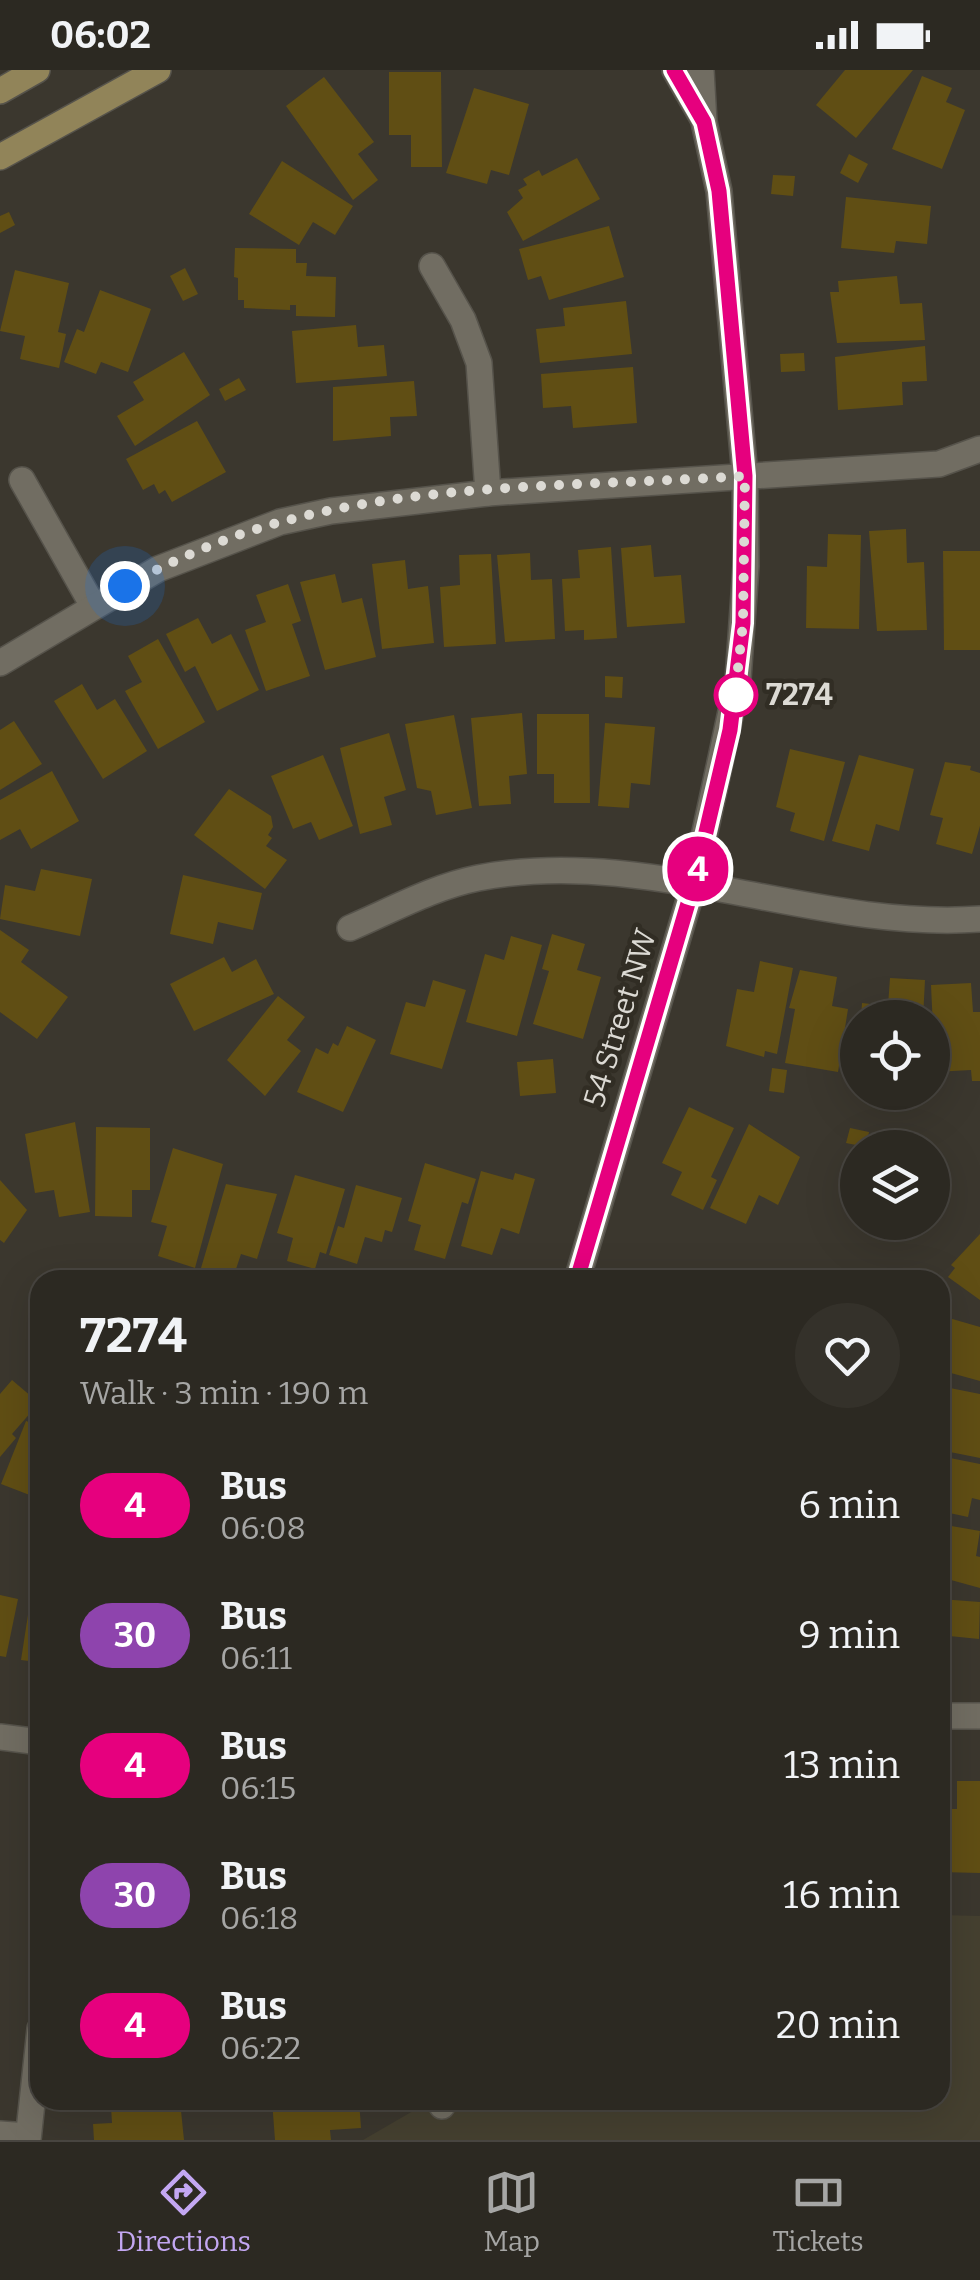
<!DOCTYPE html>
<html lang="en">
<head>
<meta charset="utf-8">
<style>
  :root { --surface:#2c2922; --page:#34312a; --text:#f1f3f6; --muted:#a6a6a5; --line:#484540; --accent:#c3a7f2 }
  body { margin:0; font-family:Bitter,serif; background:var(--page); color:var(--text); height:100vh; display:flex; flex-direction:column; font-size:38px; white-space:nowrap }
  * { box-sizing:border-box; margin:0 }
  p { font-size:32px; color:var(--muted) }
  .icon { flex:none; width:55px; height:55px; fill:none; stroke:currentColor; stroke-width:2; stroke-linecap:round; stroke-linejoin:round }
  .map { position:relative; flex:1; overflow:hidden }
  .drawer { position:absolute; left:30px; top:1200px; width:920px; height:840px; display:flex; flex-direction:column; background:var(--surface); border-radius:30px; box-shadow:0 10px 40px #0002,0 0 0 2px var(--line) }
  .drawer>* { flex:none }
  .badge { padding:0 20px; border-radius:32px; font-size:35px; line-height:65px }
  .fabs { position:absolute; left:840px; top:930px; display:grid; gap:20px }
  .fabs a { display:grid; place-items:center; width:110px; height:110px; border-radius:50%; background:var(--surface); box-shadow:0 10px 40px #0002,0 0 0 2px var(--line); font-size:50px }
  .you { position:absolute; width:50px; height:50px; margin:-25px; border:8px solid #fff; border-radius:50%; background:#1a73e8; box-shadow:0 0 0 15px #1a73e833 }
  .map>.badge { position:absolute; translate:-50% -50%; box-shadow:0 0 0 5px #fff }
  .round { display:grid; place-items:center; flex:none; width:105px; height:105px; border-radius:52px; background:var(--page) }
  .head { display:flex; align-items:center; justify-content:space-between; height:170px; padding:0 50px }
  h1 { font-size:48px; font-weight:700; line-height:75px }
  ul { padding:0; list-style:none }
  li { display:flex; align-items:center; gap:30px; height:130px; padding:0 50px }
  li div { flex:1 }
  li b { display:block; font-size:38px }
  li em { font-style:normal }
  li .badge { min-width:110px; font-weight:700; text-align:center }
  .status { display:flex; justify-content:space-between; align-items:center; height:70px; padding:0 50px; background:var(--surface); direction:ltr }
  .status svg { height:28px; fill:currentColor }
  .menu { display:flex; justify-content:space-around; align-items:center; height:140px; border-top:2px solid var(--line); background:var(--surface); font-size:28px; color:var(--muted) }
  .menu a { display:grid; justify-items:center; gap:5px }
  .menu .on { color:var(--accent) }
  .map>svg:first-child { display:block }
</style>
</head>
<body>
<div class="status"><b>06:02</b><svg viewBox="0 0 49 12"><path d="M0 12V9h3v3zM5 12V6h3v6zM10 12V3h3v9zM15 12V0h3v12zM26 1h20v11H26zM47 4h2v5h-2z"/></svg></div>
<div class="map">
<svg width="980" height="2070" viewBox="0 0 980 2070">
  <rect width="100%" height="100%" fill="#3b372e"/>
  <polygon fill="#454030" points="940,1845 980,1846 980,2070 363,2070 432,2030 940,2030"/>
  <g fill="#604e14">
    <polygon points="845,0 913,0 856,68 816,35"/>
    <polygon points="389,2 441,2 442,97 411,97 411,65 389,65"/>
    <polygon points="922,6 952,18 946,32 965,40 942,99 892,79"/>
    <polygon points="324,7 374,72 358,84 378,110 353,130 286,36"/>
    <polygon points="474,18 529,34 509,105 491,100 487,114 446,103"/>
    <polygon points="849,84 868,94 858,113 840,103"/>
    <polygon points="577,88 600,129 523,171 507,142 523,128 518,120 527,115 523,109 539,100 542,106"/>
    <polygon points="282,91 353,136 335,165 313,152 299,175 249,144"/>
    <polygon points="773,105 795,106 793,126 771,124"/>
    <polygon points="846,127 931,136 927,174 896,171 894,183 841,178"/>
    <polygon points="9,142 15,155 0,163 0,146"/>
    <polygon points="609,156 624,207 549,230 541,206 528,210 519,179"/>
    <polygon points="235,178 296,179 296,193 307,193 306,206 336,207 335,247 296,246 296,235 290,235 290,240 244,238 244,230 238,230 238,208 234,207"/>
    <polygon points="185,198 198,224 183,231 170,206"/>
    <polygon points="15,200 69,213 58,262 66,264 59,298 20,289 25,266 0,261"/>
    <polygon points="897,206 900,234 922,233 925,270 837,273 830,222 839,222 838,211"/>
    <polygon points="100,220 151,239 128,302 101,292 96,304 64,292 77,259 84,262"/>
    <polygon points="626,231 632,284 540,293 536,259 565,256 563,238"/>
    <polygon points="356,255 358,277 384,275 387,306 296,313 292,261"/>
    <polygon points="925,276 927,311 902,312 903,335 838,340 835,287"/>
    <polygon points="184,282 210,325 135,376 117,346 144,330 133,312"/>
    <polygon points="804,283 805,301 781,302 780,284"/>
    <polygon points="633,297 637,353 573,358 571,336 543,338 541,304"/>
    <polygon points="239,308 246,320 225,331 219,319"/>
    <polygon points="414,311 417,346 390,347 391,366 333,371 333,317"/>
    <polygon points="197,351 226,402 172,432 165,420 159,424 154,414 143,420 126,389"/>
    <polygon points="906,459 907,493 924,492 927,560 877,561 869,461"/>
    <polygon points="828,464 861,465 859,559 806,558 807,496 827,497"/>
    <polygon points="651,475 654,507 681,505 685,553 627,557 621,478"/>
    <polygon points="611,477 617,568 584,570 584,560 565,561 562,509 580,508 578,480"/>
    <polygon points="943,481 980,481 980,580 944,580"/>
    <polygon points="530,483 531,510 552,509 555,569 505,572 497,485"/>
    <polygon points="491,484 496,574 444,577 440,517 460,515 459,485"/>
    <polygon points="405,490 408,519 428,516 434,573 382,579 372,494"/>
    <polygon points="335,504 342,533 362,528 376,587 325,600 300,512"/>
    <polygon points="288,514 301,551 292,554 310,606 266,621 245,560 266,552 256,525"/>
    <polygon points="198,548 212,574 231,564 259,620 217,641 195,596 185,602 166,564"/>
    <polygon points="158,569 205,652 158,679 125,621 142,612 128,586"/>
    <polygon points="605,606 623,607 622,628 605,627"/>
    <polygon points="82,614 97,640 115,629 147,681 103,709 54,631"/>
    <polygon points="522,643 527,704 509,706 511,734 479,736 471,648"/>
    <polygon points="537,644 589,644 590,733 554,733 554,704 537,704"/>
    <polygon points="454,645 472,738 436,745 431,721 417,718 405,654"/>
    <polygon points="14,651 42,694 0,720 0,660"/>
    <polygon points="605,653 655,657 650,715 631,713 629,738 598,736"/>
    <polygon points="389,663 406,720 384,727 392,755 360,764 340,678"/>
    <polygon points="790,679 845,692 824,771 790,761 795,743 776,737"/>
    <polygon points="323,685 353,756 319,770 311,752 293,759 271,706"/>
    <polygon points="859,685 914,699 899,761 876,754 869,781 832,771"/>
    <polygon points="945,692 971,696 970,700 980,703 980,756 972,784 936,774 943,748 930,745"/>
    <polygon points="52,701 79,751 31,779 20,759 0,770 0,730"/>
    <polygon points="229,719 271,746 273,757 268,765 272,768 266,776 287,790 265,819 194,765"/>
    <polygon points="41,799 92,809 80,866 0,849 5,815 35,821"/>
    <polygon points="183,805 262,823 253,860 218,852 213,874 170,864"/>
    <polygon points="0,860 29,880 21,892 68,927 37,969 0,942"/>
    <polygon points="552,864 585,874 577,900 601,907 583,969 533,954 549,901 542,899"/>
    <polygon points="511,866 542,875 517,966 466,952 485,884 504,890"/>
    <polygon points="224,887 232,902 256,889 274,924 194,961 170,914"/>
    <polygon points="760,891 793,898 777,984 765,981 764,987 726,976 737,919 754,922"/>
    <polygon points="800,900 837,907 832,936 848,939 838,1002 785,993 795,939 789,938"/>
    <polygon points="890,908 925,910 923,948 861,948 862,933 888,936"/>
    <polygon points="433,910 466,920 442,999 390,984 406,932 425,937"/>
    <polygon points="971,913 973,942 980,942 980,1011 972,1011 971,1000 935,1002 931,915"/>
    <polygon points="278,926 305,947 287,970 301,981 265,1026 227,990"/>
    <polygon points="347,956 376,970 343,1042 297,1022 316,978 328,984 333,973 338,976"/>
    <polygon points="553,989 556,1023 520,1026 517,992"/>
    <polygon points="772,998 787,1000 784,1023 769,1021"/>
    <polygon points="689,1037 734,1058 711,1107 717,1110 703,1140 671,1125 682,1102 662,1093"/>
    <polygon points="75,1052 90,1142 59,1147 54,1120 35,1123 25,1064"/>
    <polygon points="749,1054 800,1087 778,1135 759,1125 746,1154 710,1138"/>
    <polygon points="96,1057 150,1058 150,1120 132,1120 132,1147 95,1146"/>
    <polygon points="850,1058 869,1062 866,1077 846,1073"/>
    <polygon points="173,1078 223,1094 195,1198 158,1186 167,1156 151,1152"/>
    <polygon points="425,1093 476,1109 468,1134 462,1132 445,1189 414,1180 421,1155 408,1151"/>
    <polygon points="481,1101 513,1110 515,1103 535,1109 519,1164 501,1158 492,1185 461,1176"/>
    <polygon points="295,1105 345,1119 326,1184 320,1182 315,1199 287,1191 293,1168 277,1163"/>
    <polygon points="0,1110 27,1140 4,1173 0,1170"/>
    <polygon points="226,1114 277,1124 257,1189 241,1184 233,1208 201,1198"/>
    <polygon points="356,1115 402,1128 392,1162 385,1160 382,1172 365,1167 357,1194 329,1185 338,1156 344,1158"/>
    <polygon points="980,1164 980,1230 948,1207 955,1198 951,1195"/>
    <polygon points="865,1198 866,1210 790,1210 794,1205"/>
    <polygon points="942,1246 980,1257 980,1311 940,1300"/>
    <polygon points="12,1310 39,1333 12,1364 16,1368 0,1387 0,1324"/>
    <polygon points="940,1316 980,1324 980,1388 940,1380"/>
    <polygon points="26,1351 40,1356 40,1429 1,1414"/>
    <polygon points="940,1386 980,1394 980,1430 972,1428 968,1447 940,1441"/>
    <polygon points="940,1454 980,1461 976,1486 980,1487 980,1518 940,1507"/>
    <polygon points="32,1519 40,1520 40,1603 28,1602 29,1591 21,1590"/>
    <polygon points="0,1525 18,1529 6,1587 0,1586"/>
    <polygon points="940,1529 980,1532 979,1569 949,1566 947,1591 940,1590"/>
    <polygon points="957,1711 980,1711 980,1803 940,1802 940,1739 957,1739"/>
    <polygon points="272,2030 359,2030 361,2058 330,2060 331,2070 275,2070"/>
    <polygon points="180,2031 184,2070 94,2070 93,2054 112,2053 111,2037"/>
  </g>
  <g fill="none" stroke-linecap="round" stroke-linejoin="round">
    <g stroke="#56534b" stroke-width="28">
      <g id="minor">
        <polyline points="432,196 463,250 479,293 488,423"/>
        <polyline points="22,410 92,534"/>
        <polyline points="0,593 158,499 280,452 331,441 488,423 939,394 980,379"/>
        <path d="M350,858C392,840 433,817 478,808C648,775 812,861 980,849"/>
        <polyline points="940,1646 980,1646"/>
        <polyline points="0,1667 40,1672"/>
        <polyline points="0,2064 28,2066"/>
        <polyline points="28,2070 40,1959"/>
      </g>
    </g>
    <g stroke="#56534b" stroke-width="28">
      <g id="tertiary">
        <polyline points="675,0 702,47"/>
        <polyline points="577,1210 694,813 738,609 746,496 745,406 719,121 704,52 701,0"/>
        <polyline points="442,2036 443,2030"/>
      </g>
    </g>
    <g stroke="#56534b" stroke-width="28">
      <g id="secondary">
        <polyline points="0,21 37,0"/>
        <polyline points="0,87 158,0"/>
      </g>
    </g>
    <use href="#minor" stroke="#716d62" stroke-width="25"/>
    <use href="#tertiary" stroke="#716d62" stroke-width="25"/>
    <use href="#secondary" stroke="#918459" stroke-width="25"/>
  </g>
  <g fill="none" stroke-linecap="round" stroke-linejoin="round">
    <g stroke="#fff" stroke-width="22">
      <polyline id="line" points="590,1210 578,1206 694,813 730,660 743,553 745,406 719,121 704,52 674,0"/>
    </g>
    <use href="#line" stroke="#e6007e" stroke-width="15"/>
    <path stroke="#dcdad4" stroke-width="10" stroke-dasharray="0 18" d="M125,516C174,490 227,466 281,452C426,412 595,416 745,406L743,553L734,634L736,625"/>
  </g>
  <circle fill="#fff" stroke="#e6007e" stroke-width="5" cx="736" cy="625" r="20"/>
  <g text-anchor="middle" dominant-baseline="central" stroke-width="9" stroke-linejoin="round" paint-order="stroke">
    <g font-size="30" font-weight="bold" fill="#dcdad4" stroke="#312d24" text-anchor="start">
      <text x="766" y="625">7274</text>
    </g>
    <g font-size="30" fill="#dcdad4" stroke="#312d24">
      <text transform="translate(620 948) rotate(-73)">54 Street NW</text>
    </g>
  </g>
</svg>
<div class="fabs">
<a><svg class="icon" aria-label="locate" viewBox="0 0 24 24"><circle cx="12" cy="12" r="6"/><path d="M12 2v4M12 18v4M2 12h4M18 12h4"/></svg></a>
<a><svg class="icon" aria-label="layers" viewBox="0 0 24 24"><path d="M12 4l9 5-9 5-9-5zM3 14l9 5 9-5"/></svg></a>
</div>
<div class="you" style="left:125px;top:516px"></div>
<b class="badge" style="left:698px;top:799px;background:#e6007e;color:#fff">4</b>
<section class="drawer">
<div class="head"><div><h1>7274</h1><p>Walk · 3 min · 190 m</p></div><a class="round"><svg class="icon" aria-label="heart" viewBox="0 0 24 24"><path d="M12 20l-8-8c-3-5 5-10 8-4 3-6 11-1 8 4z"/></svg></a></div>
<ul>
<li><span class="badge" style="background:#e6007e;color:#fff">4</span><div><b>Bus</b><p>06:08</p></div><em>6 min</em></li>
<li><span class="badge" style="background:#8e44ad;color:#fff">30</span><div><b>Bus</b><p>06:11</p></div><em>9 min</em></li>
<li><span class="badge" style="background:#e6007e;color:#fff">4</span><div><b>Bus</b><p>06:15</p></div><em>13 min</em></li>
<li><span class="badge" style="background:#8e44ad;color:#fff">30</span><div><b>Bus</b><p>06:18</p></div><em>16 min</em></li>
<li><span class="badge" style="background:#e6007e;color:#fff">4</span><div><b>Bus</b><p>06:22</p></div><em>20 min</em></li>
</ul>
</section>
</div>
<nav class="menu">
<a class="on"><svg class="icon" aria-label="directions" viewBox="0 0 24 24"><path d="M12 3l9 9-9 9-9-9zM9 14v-3h6M13 9l2 2-2 2"/></svg>Directions</a>
<a><svg class="icon" aria-label="map" viewBox="0 0 24 24"><path d="M3 6l6-2 6 2 6-2v14l-6 2-6-2-6 2zM9 4v14M15 6v14"/></svg>Map</a>
<a><svg class="icon" aria-label="tickets" viewBox="0 0 24 24"><path d="M3 7h18v10H3zM15 7v10"/></svg>Tickets</a>
</nav>
</body>
</html>
